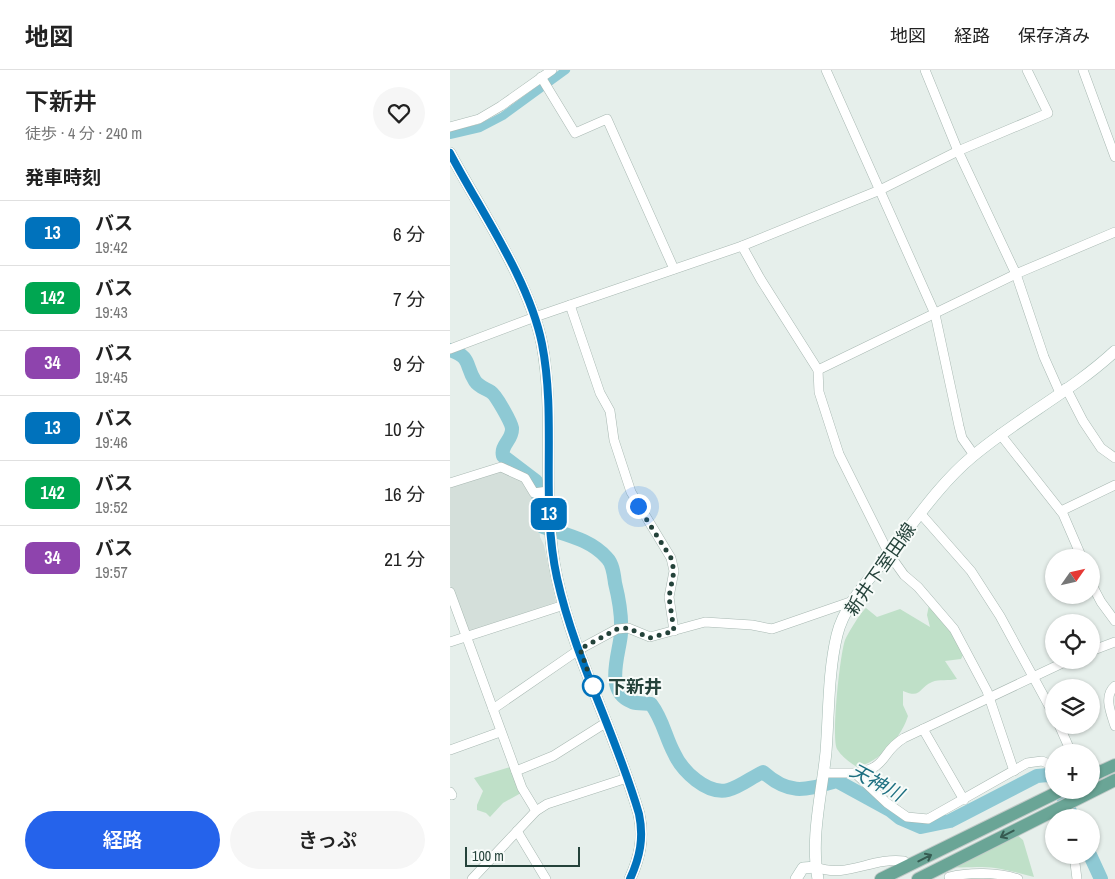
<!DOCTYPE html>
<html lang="ja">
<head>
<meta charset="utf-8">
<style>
  :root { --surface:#fff; --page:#f6f6f6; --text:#222; --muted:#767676; --line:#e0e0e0; --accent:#2563eb }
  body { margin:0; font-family:"Archivo Narrow","Noto Sans JP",sans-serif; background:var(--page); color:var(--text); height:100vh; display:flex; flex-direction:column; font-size:19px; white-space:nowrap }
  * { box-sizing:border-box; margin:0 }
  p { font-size:16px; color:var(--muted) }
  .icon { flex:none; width:28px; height:28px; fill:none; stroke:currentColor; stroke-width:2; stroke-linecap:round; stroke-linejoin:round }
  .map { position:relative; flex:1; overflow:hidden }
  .details { display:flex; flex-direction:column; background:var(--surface); width:450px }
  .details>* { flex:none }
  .badge { padding:0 10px; border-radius:8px; font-size:18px; line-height:32px }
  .needle { width:32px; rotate:56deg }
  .buttons { position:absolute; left:595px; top:479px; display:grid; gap:10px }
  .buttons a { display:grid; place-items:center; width:55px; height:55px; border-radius:50%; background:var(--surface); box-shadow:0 1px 4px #0004; font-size:25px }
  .scale { position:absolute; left:15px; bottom:12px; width:115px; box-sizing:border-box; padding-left:5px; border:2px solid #24423a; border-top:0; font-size:14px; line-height:18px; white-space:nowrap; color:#24423a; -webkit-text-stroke:4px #f7fbf9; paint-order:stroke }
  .you { position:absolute; width:25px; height:25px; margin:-12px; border:4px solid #fff; border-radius:50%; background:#1a73e8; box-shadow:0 0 0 8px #1a73e833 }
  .map>.badge { position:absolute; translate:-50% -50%; box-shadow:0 0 0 2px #fff }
  h2 { padding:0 25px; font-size:19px; line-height:45px }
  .round { display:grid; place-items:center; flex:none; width:52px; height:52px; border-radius:26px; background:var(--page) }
  .head { display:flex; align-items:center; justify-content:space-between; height:85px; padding:0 25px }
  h1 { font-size:24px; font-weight:600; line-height:38px }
  .button { display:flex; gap:10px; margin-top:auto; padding:10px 25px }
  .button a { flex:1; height:58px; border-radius:30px; background:var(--accent); color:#fff; font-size:20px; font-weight:600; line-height:58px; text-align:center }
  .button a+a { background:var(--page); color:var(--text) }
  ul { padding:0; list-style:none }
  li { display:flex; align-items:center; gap:15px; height:65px; padding:0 25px; border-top:1px solid var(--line) }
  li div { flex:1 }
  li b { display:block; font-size:19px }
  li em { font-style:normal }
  li .badge { min-width:55px; font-weight:700; text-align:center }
  header { display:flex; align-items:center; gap:30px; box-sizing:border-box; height:70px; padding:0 25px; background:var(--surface); border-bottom:1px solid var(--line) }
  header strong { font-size:24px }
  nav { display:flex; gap:28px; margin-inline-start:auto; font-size:18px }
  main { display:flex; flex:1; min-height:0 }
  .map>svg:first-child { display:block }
</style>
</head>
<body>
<header>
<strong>地図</strong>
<nav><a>地図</a><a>経路</a><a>保存済み</a></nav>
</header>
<main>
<section class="details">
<div class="head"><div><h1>下新井</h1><p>徒歩 · 4 分 · 240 m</p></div><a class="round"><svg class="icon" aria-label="heart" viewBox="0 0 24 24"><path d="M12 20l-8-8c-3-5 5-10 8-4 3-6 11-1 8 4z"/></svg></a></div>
<h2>発車時刻</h2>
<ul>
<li><span class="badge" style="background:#0072bc;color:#fff">13</span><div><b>バス</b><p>19:42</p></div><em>6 分</em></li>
<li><span class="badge" style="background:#00a651;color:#fff">142</span><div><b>バス</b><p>19:43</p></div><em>7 分</em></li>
<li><span class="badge" style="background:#8e44ad;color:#fff">34</span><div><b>バス</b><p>19:45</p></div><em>9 分</em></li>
<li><span class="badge" style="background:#0072bc;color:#fff">13</span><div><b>バス</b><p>19:46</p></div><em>10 分</em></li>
<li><span class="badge" style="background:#00a651;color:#fff">142</span><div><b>バス</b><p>19:52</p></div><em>16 分</em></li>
<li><span class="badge" style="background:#8e44ad;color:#fff">34</span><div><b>バス</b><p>19:57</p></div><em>21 分</em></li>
</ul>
<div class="button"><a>経路</a><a>きっぷ</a></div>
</section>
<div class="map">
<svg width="665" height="809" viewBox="0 0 665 809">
  <rect width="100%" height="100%" fill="#e6efeb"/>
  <polygon fill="#d4dfda" points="48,399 68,406 87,425 90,467 94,475 106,532 19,563 0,515 0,416"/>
  <g fill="#bfe0c8">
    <path d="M479,535L486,537L514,583L511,589L495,591L507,609C499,611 489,609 482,612C468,618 472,629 453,621V635L458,646C451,668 430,692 407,697C399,692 392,687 387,679C381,668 390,584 395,570C399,562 410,543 416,538L427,547L450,539L480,557L477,545Z"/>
    <polygon points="60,697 71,723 53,733 40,747 36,743 27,740 27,735 33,721 24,708"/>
    <path d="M566,764L573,770L584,807C568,803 549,797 532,797C522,797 511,798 500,797Z"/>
  </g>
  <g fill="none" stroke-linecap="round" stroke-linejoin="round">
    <polyline stroke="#8ec9d4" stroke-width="8" points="0,65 30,58 53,46 116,0"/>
    <g stroke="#8ec9d4" stroke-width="14">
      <path d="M0,280C22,287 15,296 25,311C29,317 35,318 41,322C46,325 61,352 62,358C63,370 50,375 53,386L86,411L93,457C116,465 140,469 157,488C163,494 164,506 165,513C169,529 172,547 171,563C170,583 153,621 182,632C188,634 195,633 201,634C213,650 215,666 224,683C232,701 257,725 278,720C290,717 302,707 313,702C340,726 355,720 387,711L440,740L450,748L471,757L500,751L587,706L598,705L604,709"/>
      <polyline points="610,720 623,748"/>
      <polyline points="640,785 651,809"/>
    </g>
    <g stroke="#a8b8b2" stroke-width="10">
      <g id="street">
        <polyline points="376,0 485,244 509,356 512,368 524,385"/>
        <polyline points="475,0 508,81 566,204 594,287 610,323"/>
        <polyline points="633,0 665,87"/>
        <polyline points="91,7 125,63 157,49 224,199"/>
        <polyline points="0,57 29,49 51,36 102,0"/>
        <polyline points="292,176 311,210 368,300 369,322 389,384 439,484 454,505 468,517 504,559 537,621 564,701"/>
        <polyline points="120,235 150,323 160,341 164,370 181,422 221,488 224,501 219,527 224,561"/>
        <polyline points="0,279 85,247 292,176 430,120 508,81 598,43 577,0"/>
        <polyline points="368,300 566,204 665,162"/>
        <polyline points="616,318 633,351 651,378 665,388"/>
        <polyline points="550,364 613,444 632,488"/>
        <polyline points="0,413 51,397 75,408 84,423 98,421"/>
        <polyline points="611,441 665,415"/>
        <polyline points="470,443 521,501 550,546 604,645"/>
        <polyline points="641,513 651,532 665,551"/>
        <polyline points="0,522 72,718 86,741"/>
        <polyline points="0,572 114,535"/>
        <polyline points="641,581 665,572"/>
        <path d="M665,616C653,626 661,643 665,656"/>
        <polyline points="43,639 130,579 167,559 178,558 200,567 255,552 302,555 322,559 403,531"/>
        <polyline points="609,655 621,682"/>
        <polyline points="473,659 514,730"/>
        <polyline points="0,680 50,662"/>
        <polyline points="66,701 103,686 157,652"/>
        <polyline points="374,703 405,703 437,733 457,747 478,749 577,693 592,691 604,696"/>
        <path d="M405,703C439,698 430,682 454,668L619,590"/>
        <polyline points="0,722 2,725"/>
        <polyline points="67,761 96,809"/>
        <polyline points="624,785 627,809"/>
        <path d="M366,797C397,809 421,787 454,791"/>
        <path d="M499,807C519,802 548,802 568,809"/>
        <polyline points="22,809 86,741 97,734 177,708"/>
      </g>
    </g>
    <g stroke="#a4bbb3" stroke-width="12">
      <g id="secondary">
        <path d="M0,83C31,141 79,211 92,274C106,350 90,431 107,508C124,588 166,664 189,744C194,768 190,787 180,809"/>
        <polyline points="346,809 353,798 366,797"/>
        <path d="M368,809C360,768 372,723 376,682C379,644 378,602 387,565C394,536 417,512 435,489C463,454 488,415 523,386C568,348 622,321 665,281"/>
      </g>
    </g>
    <g stroke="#c2cac8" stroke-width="14">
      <g id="primary">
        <polyline points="641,706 665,695"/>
        <polyline points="431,809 612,720"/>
        <polyline points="468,809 665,710"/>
      </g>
    </g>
    <use href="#street" stroke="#fff" stroke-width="9"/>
    <use href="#secondary" stroke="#fff" stroke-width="11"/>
    <use href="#primary" stroke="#6aa596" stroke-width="12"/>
  </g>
  <defs><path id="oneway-shaft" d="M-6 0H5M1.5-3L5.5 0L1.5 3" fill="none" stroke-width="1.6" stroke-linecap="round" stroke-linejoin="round" transform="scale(1.25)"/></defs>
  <g stroke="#365b51">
    <use href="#oneway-shaft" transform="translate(557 764) rotate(153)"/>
    <use href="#oneway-shaft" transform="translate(475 788) rotate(-27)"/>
  </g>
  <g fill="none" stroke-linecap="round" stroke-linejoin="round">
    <g stroke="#fff" stroke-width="11">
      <path id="line" d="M0,83C31,142 79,209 92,274C107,350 90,431 107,508C125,589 166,664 189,744C194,768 190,787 180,809"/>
    </g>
    <use href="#line" stroke="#0072bc" stroke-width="8"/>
    <polyline stroke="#24423a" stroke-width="5" stroke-dasharray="0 9" points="143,616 130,579 167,559 178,558 200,568 224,561 219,527 224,501 221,488 188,436"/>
  </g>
  <circle fill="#fff" stroke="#0072bc" stroke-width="2.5" cx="143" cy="616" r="10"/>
  <g text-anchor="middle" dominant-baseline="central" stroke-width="4" stroke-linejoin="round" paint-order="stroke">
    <g font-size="18" fill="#24423a" stroke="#f7fbf9">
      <text transform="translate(430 499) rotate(-55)">新井下室田線</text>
    </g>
    <g font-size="18" font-weight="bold" fill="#24423a" stroke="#f7fbf9" text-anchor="start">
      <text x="158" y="616">下新井</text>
    </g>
    <g font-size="19" font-style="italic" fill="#1c6f80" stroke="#f7fbf9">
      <text transform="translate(427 712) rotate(28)">天神川</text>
    </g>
  </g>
</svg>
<div class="buttons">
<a><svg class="needle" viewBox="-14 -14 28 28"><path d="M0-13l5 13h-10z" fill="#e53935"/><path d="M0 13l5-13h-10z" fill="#767676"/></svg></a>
<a><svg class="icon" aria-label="locate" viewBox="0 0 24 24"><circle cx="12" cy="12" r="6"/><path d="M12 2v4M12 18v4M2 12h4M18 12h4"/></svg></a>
<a><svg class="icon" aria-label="layers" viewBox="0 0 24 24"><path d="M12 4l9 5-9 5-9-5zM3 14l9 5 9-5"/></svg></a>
<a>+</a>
<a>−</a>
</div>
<div class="scale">100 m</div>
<div class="you" style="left:188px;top:436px"></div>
<b class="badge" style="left:99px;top:444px;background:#0072bc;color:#fff">13</b>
</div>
</main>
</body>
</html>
